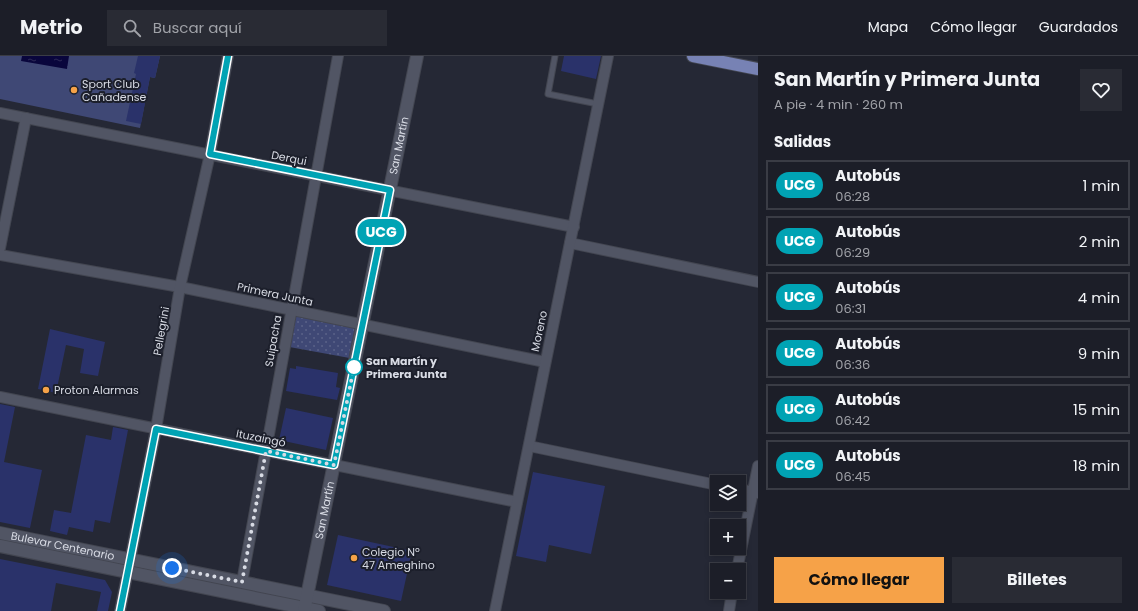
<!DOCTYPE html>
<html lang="es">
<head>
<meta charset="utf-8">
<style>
  :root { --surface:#1c1e28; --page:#292b34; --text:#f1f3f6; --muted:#a0a2a8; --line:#3a3c45; --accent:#f6a248 }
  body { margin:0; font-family:Poppins,sans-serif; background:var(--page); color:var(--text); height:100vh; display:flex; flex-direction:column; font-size:15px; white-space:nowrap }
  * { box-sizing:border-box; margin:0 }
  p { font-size:13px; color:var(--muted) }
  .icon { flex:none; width:22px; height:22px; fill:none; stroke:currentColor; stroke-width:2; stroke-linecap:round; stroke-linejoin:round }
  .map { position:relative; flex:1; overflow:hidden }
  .drawer { display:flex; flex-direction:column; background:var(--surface); width:380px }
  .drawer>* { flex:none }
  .badge { padding:0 8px; border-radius:13px; font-size:14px; line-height:26px }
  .fabs { position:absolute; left:710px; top:419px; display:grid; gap:8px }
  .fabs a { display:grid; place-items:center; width:36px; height:36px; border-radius:0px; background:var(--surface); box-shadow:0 2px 6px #0003,0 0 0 1px var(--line); font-size:20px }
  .you { position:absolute; width:20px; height:20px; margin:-10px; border:3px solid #fff; border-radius:50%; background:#1a73e8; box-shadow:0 0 0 6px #1a73e833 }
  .map>.badge { position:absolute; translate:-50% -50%; box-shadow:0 0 0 2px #fff }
  h2 { padding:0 16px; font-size:15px; line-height:36px }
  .round { display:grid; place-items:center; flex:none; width:42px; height:42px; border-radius:0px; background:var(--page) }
  .overview { display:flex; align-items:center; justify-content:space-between; height:68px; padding:0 16px }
  h1 { font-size:19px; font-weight:700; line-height:30px }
  .primary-button { display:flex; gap:8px; margin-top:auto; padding:8px 16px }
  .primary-button a { flex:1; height:46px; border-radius:0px; background:var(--accent); color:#111; font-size:16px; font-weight:700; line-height:46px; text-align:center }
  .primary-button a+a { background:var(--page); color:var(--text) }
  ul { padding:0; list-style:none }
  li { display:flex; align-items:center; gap:12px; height:50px; margin:0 8px 6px; padding:0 8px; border:2px solid var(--line); border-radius:0px }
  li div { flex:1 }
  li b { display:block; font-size:15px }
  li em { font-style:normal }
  li .badge { min-width:44px; font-weight:700; text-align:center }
  header { display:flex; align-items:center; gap:24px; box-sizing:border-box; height:56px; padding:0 20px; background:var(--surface); border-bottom:1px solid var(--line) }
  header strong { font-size:19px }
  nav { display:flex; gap:22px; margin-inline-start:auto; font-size:14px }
  .search { width:280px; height:36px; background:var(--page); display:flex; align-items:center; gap:10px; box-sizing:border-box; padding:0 14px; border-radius:0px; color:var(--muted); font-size:15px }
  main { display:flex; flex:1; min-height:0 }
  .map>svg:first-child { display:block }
</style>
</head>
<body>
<header>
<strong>Metrio</strong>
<div class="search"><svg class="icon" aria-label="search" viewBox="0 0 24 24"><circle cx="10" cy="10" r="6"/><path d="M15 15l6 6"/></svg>Buscar aquí</div>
<nav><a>Mapa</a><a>Cómo llegar</a><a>Guardados</a></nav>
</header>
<main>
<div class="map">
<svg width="758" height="555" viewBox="0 0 758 555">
  <defs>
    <pattern id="park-dots" width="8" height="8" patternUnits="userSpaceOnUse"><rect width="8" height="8" fill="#3f4875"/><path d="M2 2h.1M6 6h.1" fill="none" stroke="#5a6288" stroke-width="1.8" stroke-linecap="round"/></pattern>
    <pattern id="water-ripples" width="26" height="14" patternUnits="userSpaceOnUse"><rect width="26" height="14" fill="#09063c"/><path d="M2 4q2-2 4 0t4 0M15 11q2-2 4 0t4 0" fill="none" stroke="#2c2a58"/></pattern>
  </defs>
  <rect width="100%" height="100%" fill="#252835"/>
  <polygon fill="#3f4875" points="0,0 160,0 155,22 150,21 140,72 0,43"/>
  <polygon fill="url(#park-dots)" points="291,254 362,269 355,303 284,290"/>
  <polygon fill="url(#water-ripples)" points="22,0 69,0 67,13 21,5"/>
  <g fill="#2a326a">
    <polygon points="138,0 160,0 155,22 150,21 141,68 126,65 136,18 134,17"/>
    <polygon points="564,0 601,0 596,23 561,15"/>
    <polygon points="50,273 105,286 98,320 80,317 84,293 66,289 56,337 38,333"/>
    <polygon points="296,310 338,317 336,331 340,332 337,344 286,335 290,312 296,313"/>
    <polygon points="0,348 15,351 4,406 42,414 30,472 0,466"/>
    <polygon points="286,352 333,362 326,394 279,384"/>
    <polygon points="113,371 128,374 110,467 95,464 93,476 69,471 67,479 50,475 54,454 71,457 86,379 111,384"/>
    <polygon points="533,416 605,430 591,498 549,489 546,506 516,500"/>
    <polygon points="338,479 412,495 401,545 327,529"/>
    <polygon points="0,503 105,524 112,536 108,555 97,555 101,536 56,527 51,555 0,555"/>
  </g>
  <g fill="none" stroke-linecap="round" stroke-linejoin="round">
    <g stroke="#434651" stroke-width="7">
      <polyline id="lane" points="555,0 548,38 598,48"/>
    </g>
    <g stroke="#434651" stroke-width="12">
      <g id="street">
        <polyline points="0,57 574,171"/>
        <polyline points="570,187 758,226"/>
        <polyline points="0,192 26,62"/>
        <polyline points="0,199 180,231 545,306"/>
        <polyline points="0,341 517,446"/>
        <polyline points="529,390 717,429"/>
        <polyline points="739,433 758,437"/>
        <polyline points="737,514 758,410"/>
        <polyline points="242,526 338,0"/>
        <polyline points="120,555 156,373 180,231 210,98 228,0"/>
        <polyline points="495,555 608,0"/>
        <polyline points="729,555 732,536"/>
      </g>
    </g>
    <g stroke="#434651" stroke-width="14">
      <g id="secondary">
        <path id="s1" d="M0,477L384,555"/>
        <polyline points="0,490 319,555"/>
        <path id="s2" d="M304,555L417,0"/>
      </g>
    </g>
    <g stroke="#434651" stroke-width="14">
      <polyline id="primary" points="693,0 758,13"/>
    </g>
    <use href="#lane" stroke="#515564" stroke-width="5"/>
    <use href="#street" stroke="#515564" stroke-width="10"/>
    <use href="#secondary" stroke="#515564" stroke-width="12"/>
    <use href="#primary" stroke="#7782b4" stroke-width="12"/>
  </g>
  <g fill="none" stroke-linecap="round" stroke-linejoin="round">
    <g stroke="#fff" stroke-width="9">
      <polyline id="line" points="120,555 156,373 334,409 390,134 210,98 228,0"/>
    </g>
    <use href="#line" stroke="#00a3b4" stroke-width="6"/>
    <polyline stroke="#d8dbe4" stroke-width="4" stroke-dasharray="0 7.2" points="172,512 242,526 266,395 334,409 354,311"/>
  </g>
  <g fill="#f6a248" stroke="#1c1f2b" stroke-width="1.5">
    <circle cx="74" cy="34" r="4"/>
    <circle cx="46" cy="334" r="4"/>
    <circle cx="354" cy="502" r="4"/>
  </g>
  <circle fill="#fff" stroke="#00a3b4" stroke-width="2" cx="354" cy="311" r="8"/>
  <g text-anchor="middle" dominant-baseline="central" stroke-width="4" stroke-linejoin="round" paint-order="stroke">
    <g font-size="11" fill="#d8dbe4" stroke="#1c1f2b" text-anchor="start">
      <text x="82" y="28">Sport Club<tspan x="82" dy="13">Cañadense</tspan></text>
      <text x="54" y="334">Proton Alarmas</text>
      <text x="362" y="496">Colegio Nº<tspan x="362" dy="13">47 Ameghino</tspan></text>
    </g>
    <g font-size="11" fill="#d8dbe4" stroke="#1c1f2b">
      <text stroke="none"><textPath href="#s2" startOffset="475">San Martín</textPath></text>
      <text transform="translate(289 102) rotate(11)">Derqui</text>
      <text transform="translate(275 238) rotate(12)">Primera Junta</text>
      <text transform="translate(161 275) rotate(-80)">Pellegrini</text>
      <text transform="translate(539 275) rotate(-78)">Moreno</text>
      <text transform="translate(273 285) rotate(-80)">Suipacha</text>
      <text transform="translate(261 382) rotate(11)">Ituzaingó</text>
      <text stroke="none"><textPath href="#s2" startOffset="103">San Martín</textPath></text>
      <text stroke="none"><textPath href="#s1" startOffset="64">Bulevar Centenario</textPath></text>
    </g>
    <g font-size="11" font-weight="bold" fill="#d8dbe4" stroke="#1c1f2b" text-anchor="start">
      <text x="366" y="305">San Martín y<tspan x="366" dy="13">Primera Junta</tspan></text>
    </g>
  </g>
</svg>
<div class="fabs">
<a><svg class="icon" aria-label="layers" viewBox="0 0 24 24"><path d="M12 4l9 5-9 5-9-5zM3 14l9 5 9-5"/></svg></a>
<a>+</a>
<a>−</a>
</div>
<div class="you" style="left:172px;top:512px"></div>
<b class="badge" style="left:381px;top:176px;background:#00a3b4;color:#fff">UCG</b>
</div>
<section class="drawer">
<div class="overview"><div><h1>San Martín y Primera Junta</h1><p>A pie · 4 min · 260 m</p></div><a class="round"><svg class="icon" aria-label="heart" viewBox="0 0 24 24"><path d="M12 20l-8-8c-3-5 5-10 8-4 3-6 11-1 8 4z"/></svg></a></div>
<h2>Salidas</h2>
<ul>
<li><span class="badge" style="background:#00a3b4;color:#fff">UCG</span><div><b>Autobús</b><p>06:28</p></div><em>1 min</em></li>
<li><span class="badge" style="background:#00a3b4;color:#fff">UCG</span><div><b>Autobús</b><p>06:29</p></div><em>2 min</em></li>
<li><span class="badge" style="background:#00a3b4;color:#fff">UCG</span><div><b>Autobús</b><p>06:31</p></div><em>4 min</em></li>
<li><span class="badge" style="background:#00a3b4;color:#fff">UCG</span><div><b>Autobús</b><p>06:36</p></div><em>9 min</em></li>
<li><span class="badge" style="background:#00a3b4;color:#fff">UCG</span><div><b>Autobús</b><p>06:42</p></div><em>15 min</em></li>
<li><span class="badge" style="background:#00a3b4;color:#fff">UCG</span><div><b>Autobús</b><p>06:45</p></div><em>18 min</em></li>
</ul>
<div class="primary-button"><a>Cómo llegar</a><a>Billetes</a></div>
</section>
</main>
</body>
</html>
